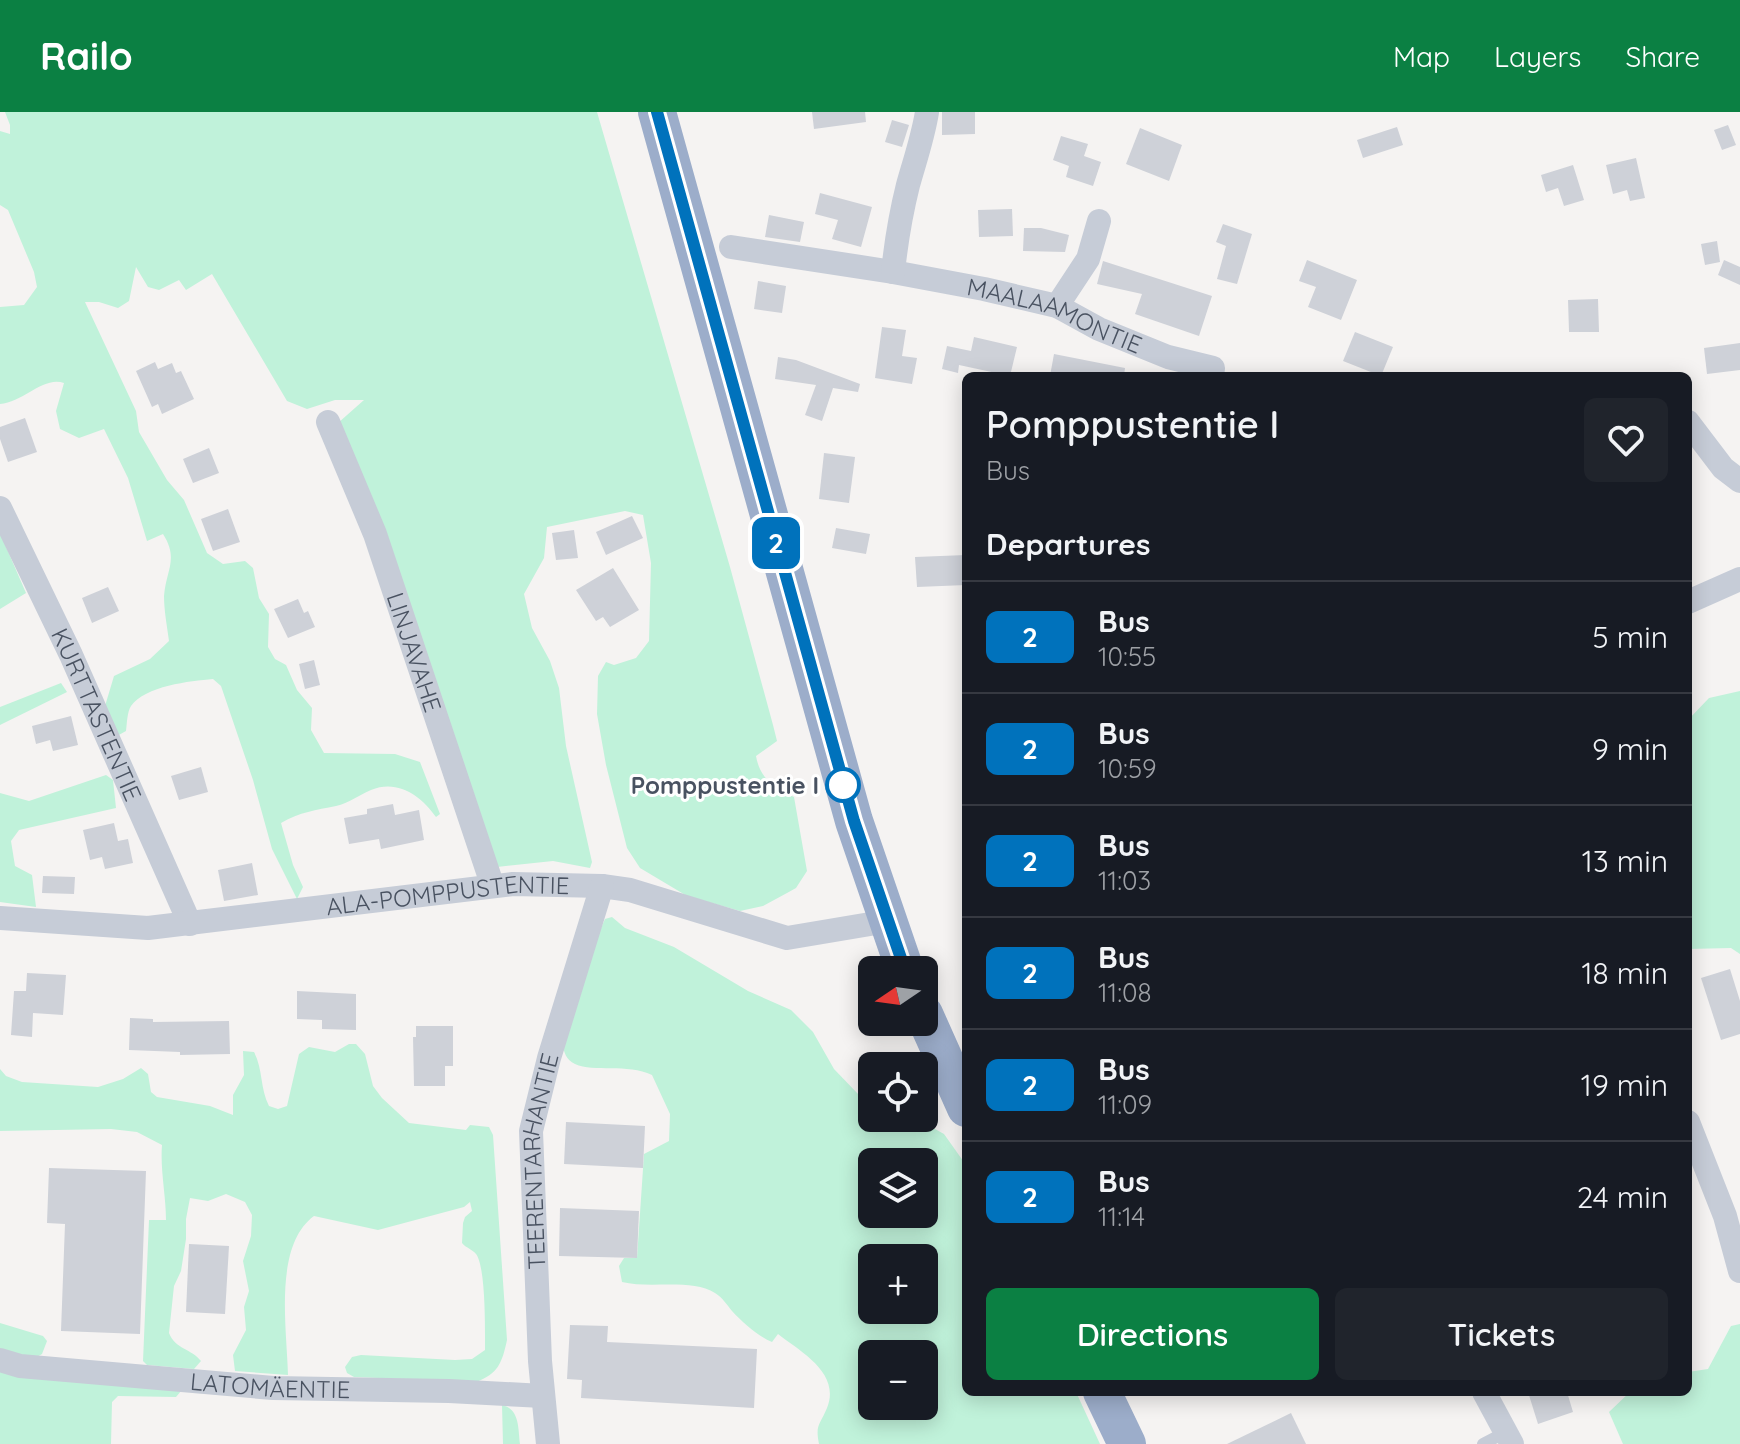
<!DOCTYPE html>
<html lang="en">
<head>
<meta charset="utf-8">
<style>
  :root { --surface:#171b24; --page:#20242c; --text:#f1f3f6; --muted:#9ea1a6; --line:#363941; --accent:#0b8043 }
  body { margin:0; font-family:Quicksand,sans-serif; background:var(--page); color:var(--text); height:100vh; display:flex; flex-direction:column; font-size:30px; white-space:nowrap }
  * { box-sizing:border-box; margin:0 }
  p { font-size:26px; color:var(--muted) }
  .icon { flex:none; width:44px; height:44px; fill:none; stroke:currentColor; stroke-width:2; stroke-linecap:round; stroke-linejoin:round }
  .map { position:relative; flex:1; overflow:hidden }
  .drawer { position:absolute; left:962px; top:260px; width:730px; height:1024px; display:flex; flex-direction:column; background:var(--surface); border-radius:12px; box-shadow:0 4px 20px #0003 }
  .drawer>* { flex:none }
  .badge { padding:0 16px; border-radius:12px; font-size:28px; line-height:52px }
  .needle { width:52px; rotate:257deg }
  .tools { position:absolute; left:858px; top:844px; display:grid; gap:16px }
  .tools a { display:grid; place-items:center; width:80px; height:80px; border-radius:12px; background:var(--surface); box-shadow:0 4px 20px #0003; font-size:40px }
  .map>.badge { position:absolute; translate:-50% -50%; box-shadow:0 0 0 4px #fff }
  h2 { padding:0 24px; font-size:30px; line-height:72px }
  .round { display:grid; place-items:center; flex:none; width:84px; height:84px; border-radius:12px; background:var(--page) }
  .overview { display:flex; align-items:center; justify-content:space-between; height:136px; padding:0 24px }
  h1 { font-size:38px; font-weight:600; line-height:60px }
  .button { display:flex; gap:16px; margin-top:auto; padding:16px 24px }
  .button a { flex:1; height:92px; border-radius:12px; background:var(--accent); color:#fff; font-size:32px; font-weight:600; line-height:92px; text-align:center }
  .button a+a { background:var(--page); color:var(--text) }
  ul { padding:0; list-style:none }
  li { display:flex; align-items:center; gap:24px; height:112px; padding:0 24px; border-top:2px solid var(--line) }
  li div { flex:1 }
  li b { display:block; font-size:30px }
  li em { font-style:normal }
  li .badge { min-width:88px; font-weight:700; text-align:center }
  header { display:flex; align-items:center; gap:48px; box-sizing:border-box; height:112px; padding:0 40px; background:var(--accent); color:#fff }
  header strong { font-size:38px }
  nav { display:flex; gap:44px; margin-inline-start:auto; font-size:28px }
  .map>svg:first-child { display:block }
</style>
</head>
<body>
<header>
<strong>Railo</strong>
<nav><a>Map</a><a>Layers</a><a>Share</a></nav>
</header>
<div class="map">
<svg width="1740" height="1332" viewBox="0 0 1740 1332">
  <rect width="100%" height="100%" fill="#f5f3f2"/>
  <g fill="#c0f2da" fill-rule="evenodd">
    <path d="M5,0H597L730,455L773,613L777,629L756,644C760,666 773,676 794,685L807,759L796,776L787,781L763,794L740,799L687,784L640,756L627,736L606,653L597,602L598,564L606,550L614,553L636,546L649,529L651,451L643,403L625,399L547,415L544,446L524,482L532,516L550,549L559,576L566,634L592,750L590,756L553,749L497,755L338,311L364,288H335L307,297L287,289L212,162L186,178L179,168L159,178L148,175L136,155L129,189L118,196L99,190H85L136,299L139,320L167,368L184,388L207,441L223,452L245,449L253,456L259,486L269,502L268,535L275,547L286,553L297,578L312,596L311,618L324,641L395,642L420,650L440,702L436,705C421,684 398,667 371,678C359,683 349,691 336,694C316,698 300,700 281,711L293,753L303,775L297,787L272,737L253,668L221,574L213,567C190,569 145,574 131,594C127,600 127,612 126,619L117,624L105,594L114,564L150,547L169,529C167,514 164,498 164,484C166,458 179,447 163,422L147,429L128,366L104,317L79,326L60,317L56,299L64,271C43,264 24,290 0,292V195L24,193L37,175L34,160L8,98L0,93V19L10,22V13Z"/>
    <polygon points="0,421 26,481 0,497"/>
    <polygon points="61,571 67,580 0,613 0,595"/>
    <polygon points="1740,579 1740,842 1731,836 1688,837 1688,608 1709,586"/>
    <polygon points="106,663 113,668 116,696 19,718 11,729 15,754 32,763 36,795 0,790 0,681 29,689"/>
    <path d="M612,805L625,816L674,835L748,879L791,898L813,920L834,957L859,983L872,991V1006H894L907,1016L917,1007L944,1022L966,1053V1280H1076L1100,1332H819C815,1312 820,1313 827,1296C841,1261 801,1240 778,1222L772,1230C758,1224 743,1211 732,1199C727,1193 723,1186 715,1181C692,1166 650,1177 622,1170L619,1154L624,1146H637L644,1042L669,1029L670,1002L652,963C627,951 594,961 575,952C566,948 564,940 562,931L598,823L605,807ZM872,1050H924V1102H872ZM872,1146H924V1198H872ZM872,1242H924V1294H872Z"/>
    <path d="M349,932H356L365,942L373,974L382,986L409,1011L466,1018L470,1013L489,1015L493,1023L507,1228C502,1251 498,1262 476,1270L354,1265L347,1261L345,1255L352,1245L361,1243L455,1248L472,1247L485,1238C485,1220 486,1155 476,1142C472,1137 466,1136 462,1131L463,1111L465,1105L472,1099L470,1090L464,1095L378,1118L314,1104C273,1134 287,1217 288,1263L235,1259L233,1243L246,1218L244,1195L249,1179L243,1149L251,1124L252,1103L245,1090L226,1082L208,1089L190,1086L186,1107V1127L181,1159L174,1174L169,1221C175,1237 192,1237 201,1249L194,1257L147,1253L143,1249L149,1108H166C166,1083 160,1058 162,1033L137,1020L111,1017L0,1019V957L6,964L22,970L98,975L123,967L141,956L148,962L151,980L157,985L210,994L233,1003V983L244,963L243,939L254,940C263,957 260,977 269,994L278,997L287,994L299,942L309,935L335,940Z"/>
    <polygon points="0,1211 43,1224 47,1229 42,1242 35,1246 0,1238"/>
    <polygon points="1740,1212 1740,1332 1623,1332 1609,1300 1630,1280 1688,1280 1688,1260 1708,1257 1731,1214"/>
    <polygon points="0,1259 181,1279 176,1285 118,1284 112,1290 111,1332 0,1332"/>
    <path d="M502,1293C520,1297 518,1317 520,1332H503Z"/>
  </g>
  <g fill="#ced1d8">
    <polygon points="812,0 865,0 866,10 814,17"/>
    <polygon points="942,0 975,0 975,22 942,23"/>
    <polygon points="892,8 909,13 902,35 885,30"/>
    <polygon points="1728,13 1736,33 1722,38 1714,18"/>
    <polygon points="1397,15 1403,33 1363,46 1357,28"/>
    <polygon points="1140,16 1182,33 1169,69 1126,52"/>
    <polygon points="1061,24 1088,32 1084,44 1101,50 1093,74 1066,65 1069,54 1053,48"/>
    <polygon points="1636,46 1645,86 1630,89 1627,78 1613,82 1606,53"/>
    <polygon points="1573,53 1584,88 1564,94 1558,76 1546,80 1541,63"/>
    <polygon points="820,81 872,95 861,135 832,127 838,108 815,102"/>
    <polygon points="1012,97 1013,124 979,125 978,98"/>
    <polygon points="769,103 804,110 800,130 765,125"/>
    <polygon points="1223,112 1252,122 1237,172 1217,167 1226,134 1216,130"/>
    <polygon points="1024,116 1041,116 1069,123 1065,140 1023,139"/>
    <polygon points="1717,129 1720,150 1705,153 1701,132"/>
    <polygon points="1307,148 1357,168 1341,208 1308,195 1316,175 1299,169"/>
    <polygon points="1724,148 1740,155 1740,173 1718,163"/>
    <polygon points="1103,149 1212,184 1199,224 1135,202 1142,182 1097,172"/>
    <polygon points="758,169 786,174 782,201 754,197"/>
    <polygon points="1598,187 1599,220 1569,220 1568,188"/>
    <polygon points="882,215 906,218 902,244 917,246 912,272 875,266"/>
    <polygon points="1355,220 1393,235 1381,264 1343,249"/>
    <polygon points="974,225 1017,235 1010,264 959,253 958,261 942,257 947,234 971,239"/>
    <polygon points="1740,231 1740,258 1707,262 1704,236"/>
    <polygon points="1054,242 1125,256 1124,264 1050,264"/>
    <polygon points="778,245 796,248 860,272 858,280 833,276 822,309 805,303 816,273 775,267"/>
    <polygon points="155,250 158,257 172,251 176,261 181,259 194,287 162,302 158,292 152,295 136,259"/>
    <polygon points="25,306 37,340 8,350 0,327 0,315"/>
    <polygon points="209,336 219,361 193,371 183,347"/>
    <polygon points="824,341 855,345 849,391 819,387"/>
    <polygon points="228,397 240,430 213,439 201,407"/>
    <polygon points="632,404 643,426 606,443 596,420"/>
    <polygon points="836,416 870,422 866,442 832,436"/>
    <polygon points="574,418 578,446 556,448 552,421"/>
    <polygon points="966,443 966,473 917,475 915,445"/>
    <polygon points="613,456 639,498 610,515 603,505 596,509 576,478"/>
    <polygon points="108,475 119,499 92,511 82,486"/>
    <polygon points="298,487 304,501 308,499 315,515 288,526 274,497"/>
    <polygon points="314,548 320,573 305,577 299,552"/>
    <polygon points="71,604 78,633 53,639 50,628 36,632 32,614"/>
    <polygon points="201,655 208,680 179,688 171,664"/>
    <polygon points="393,692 395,703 419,698 424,728 381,737 379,727 349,732 344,706 367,702 367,697"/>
    <polygon points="114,711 118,729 128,727 133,751 105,757 102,745 90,748 83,718"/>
    <polygon points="252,751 258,783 224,789 218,758"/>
    <polygon points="43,764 75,765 74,782 42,781"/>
    <polygon points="1730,857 1740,889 1740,922 1721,928 1701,866"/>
    <polygon points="27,861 66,863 63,903 33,901 32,925 11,923 14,879 26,879"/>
    <polygon points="297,879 356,882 356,918 322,917 322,908 297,907"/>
    <polygon points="130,906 153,907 153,910 229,909 230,942 180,943 180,940 129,938"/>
    <polygon points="416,914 453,914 453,954 445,954 445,974 414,974 413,925 416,925"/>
    <polygon points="566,1010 645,1014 643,1056 564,1052"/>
    <polygon points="49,1056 146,1059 140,1222 61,1219 65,1112 47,1111"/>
    <polygon points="560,1096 639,1099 637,1146 559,1144"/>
    <polygon points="189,1132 229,1134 225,1202 186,1200"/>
    <polygon points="570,1213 608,1214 607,1230 757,1237 754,1296 581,1286 582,1268 567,1267"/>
    <polygon points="1528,1280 1567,1280 1573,1300 1538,1312"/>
    <polygon points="1291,1301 1306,1332 1227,1332"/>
  </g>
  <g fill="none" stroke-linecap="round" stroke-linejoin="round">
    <polyline stroke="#c6ccd7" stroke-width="12" points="1483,1332 1506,1320"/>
    <g stroke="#c6ccd7" stroke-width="24">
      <path id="s1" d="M731,135L893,160L984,177L1057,194L1099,217L1168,245L1213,256L1212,264"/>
      <path d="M893,160C896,131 901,101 908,73C915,48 923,25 927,0"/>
      <polyline points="1057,194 1088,147 1099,109"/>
      <path id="s2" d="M328,310L375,422L492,772"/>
      <polyline points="1688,310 1723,356 1740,369"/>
      <path id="s3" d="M0,396L71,543L190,812"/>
      <polyline points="1688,490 1740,467"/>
      <path id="s4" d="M0,806L148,816L513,772L602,774L630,778L787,826L888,809"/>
      <polyline points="1688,1010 1725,1104 1740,1159"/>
      <path id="s5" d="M0,1248L20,1254L273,1276L449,1279L543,1284"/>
      <polyline points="1484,1280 1512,1332"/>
      <path id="s6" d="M548,1332L540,1249L531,1019L549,946L602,774"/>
    </g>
    <g stroke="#9cadca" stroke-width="38">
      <polyline points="657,0 854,709 905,858"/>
      <polyline points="924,902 966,996"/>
      <polyline points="1102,1280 1127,1332"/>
    </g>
  </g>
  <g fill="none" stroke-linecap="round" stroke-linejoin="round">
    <g stroke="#fff" stroke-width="18">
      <polyline id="line" points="657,0 854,709 905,858"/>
    </g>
    <use href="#line" stroke="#0072bc" stroke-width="12"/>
  </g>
  <circle fill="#fff" stroke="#0072bc" stroke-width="4" cx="843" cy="673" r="16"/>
  <g text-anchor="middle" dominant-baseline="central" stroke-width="6" stroke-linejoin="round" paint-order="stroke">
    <g font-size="24" fill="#495261" stroke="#fff">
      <text stroke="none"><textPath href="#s1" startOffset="332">MAALAAMONTIE</textPath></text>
      <text stroke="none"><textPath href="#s2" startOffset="246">LINJAVAHE</textPath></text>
      <text stroke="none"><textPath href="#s3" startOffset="228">KURTTASTENTIE</textPath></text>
      <text stroke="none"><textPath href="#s4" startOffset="450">ALA-POMPPUSTENTIE</textPath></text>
      <text stroke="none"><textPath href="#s6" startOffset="284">TEERENTARHANTIE</textPath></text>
      <text stroke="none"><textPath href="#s5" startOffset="272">LATOMÄENTIE</textPath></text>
    </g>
    <g font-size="24" font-weight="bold" fill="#495261" stroke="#fff" text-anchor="end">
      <text x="819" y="673">Pomppustentie I</text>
    </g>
  </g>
</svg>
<div class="tools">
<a><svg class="needle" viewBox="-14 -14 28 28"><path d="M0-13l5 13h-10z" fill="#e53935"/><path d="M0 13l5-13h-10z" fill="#9ea1a6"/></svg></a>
<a><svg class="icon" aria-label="locate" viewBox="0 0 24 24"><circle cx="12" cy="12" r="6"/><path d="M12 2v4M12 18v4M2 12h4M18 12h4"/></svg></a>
<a><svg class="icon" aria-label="layers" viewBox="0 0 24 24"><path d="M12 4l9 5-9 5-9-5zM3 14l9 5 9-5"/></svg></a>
<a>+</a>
<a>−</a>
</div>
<b class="badge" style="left:776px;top:431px;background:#0072bc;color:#fff">2</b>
<section class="drawer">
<div class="overview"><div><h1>Pomppustentie I</h1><p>Bus</p></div><a class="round"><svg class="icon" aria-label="heart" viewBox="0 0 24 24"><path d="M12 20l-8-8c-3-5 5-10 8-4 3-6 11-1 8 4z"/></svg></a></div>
<h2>Departures</h2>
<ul>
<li><span class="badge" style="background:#0072bc;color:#fff">2</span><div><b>Bus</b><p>10:55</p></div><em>5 min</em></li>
<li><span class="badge" style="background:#0072bc;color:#fff">2</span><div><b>Bus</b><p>10:59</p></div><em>9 min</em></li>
<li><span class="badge" style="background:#0072bc;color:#fff">2</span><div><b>Bus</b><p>11:03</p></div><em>13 min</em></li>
<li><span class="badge" style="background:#0072bc;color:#fff">2</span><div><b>Bus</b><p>11:08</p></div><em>18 min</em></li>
<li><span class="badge" style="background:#0072bc;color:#fff">2</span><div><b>Bus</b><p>11:09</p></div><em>19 min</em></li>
<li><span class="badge" style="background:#0072bc;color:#fff">2</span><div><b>Bus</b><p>11:14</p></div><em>24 min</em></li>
</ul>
<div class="button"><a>Directions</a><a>Tickets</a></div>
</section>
</div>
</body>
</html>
